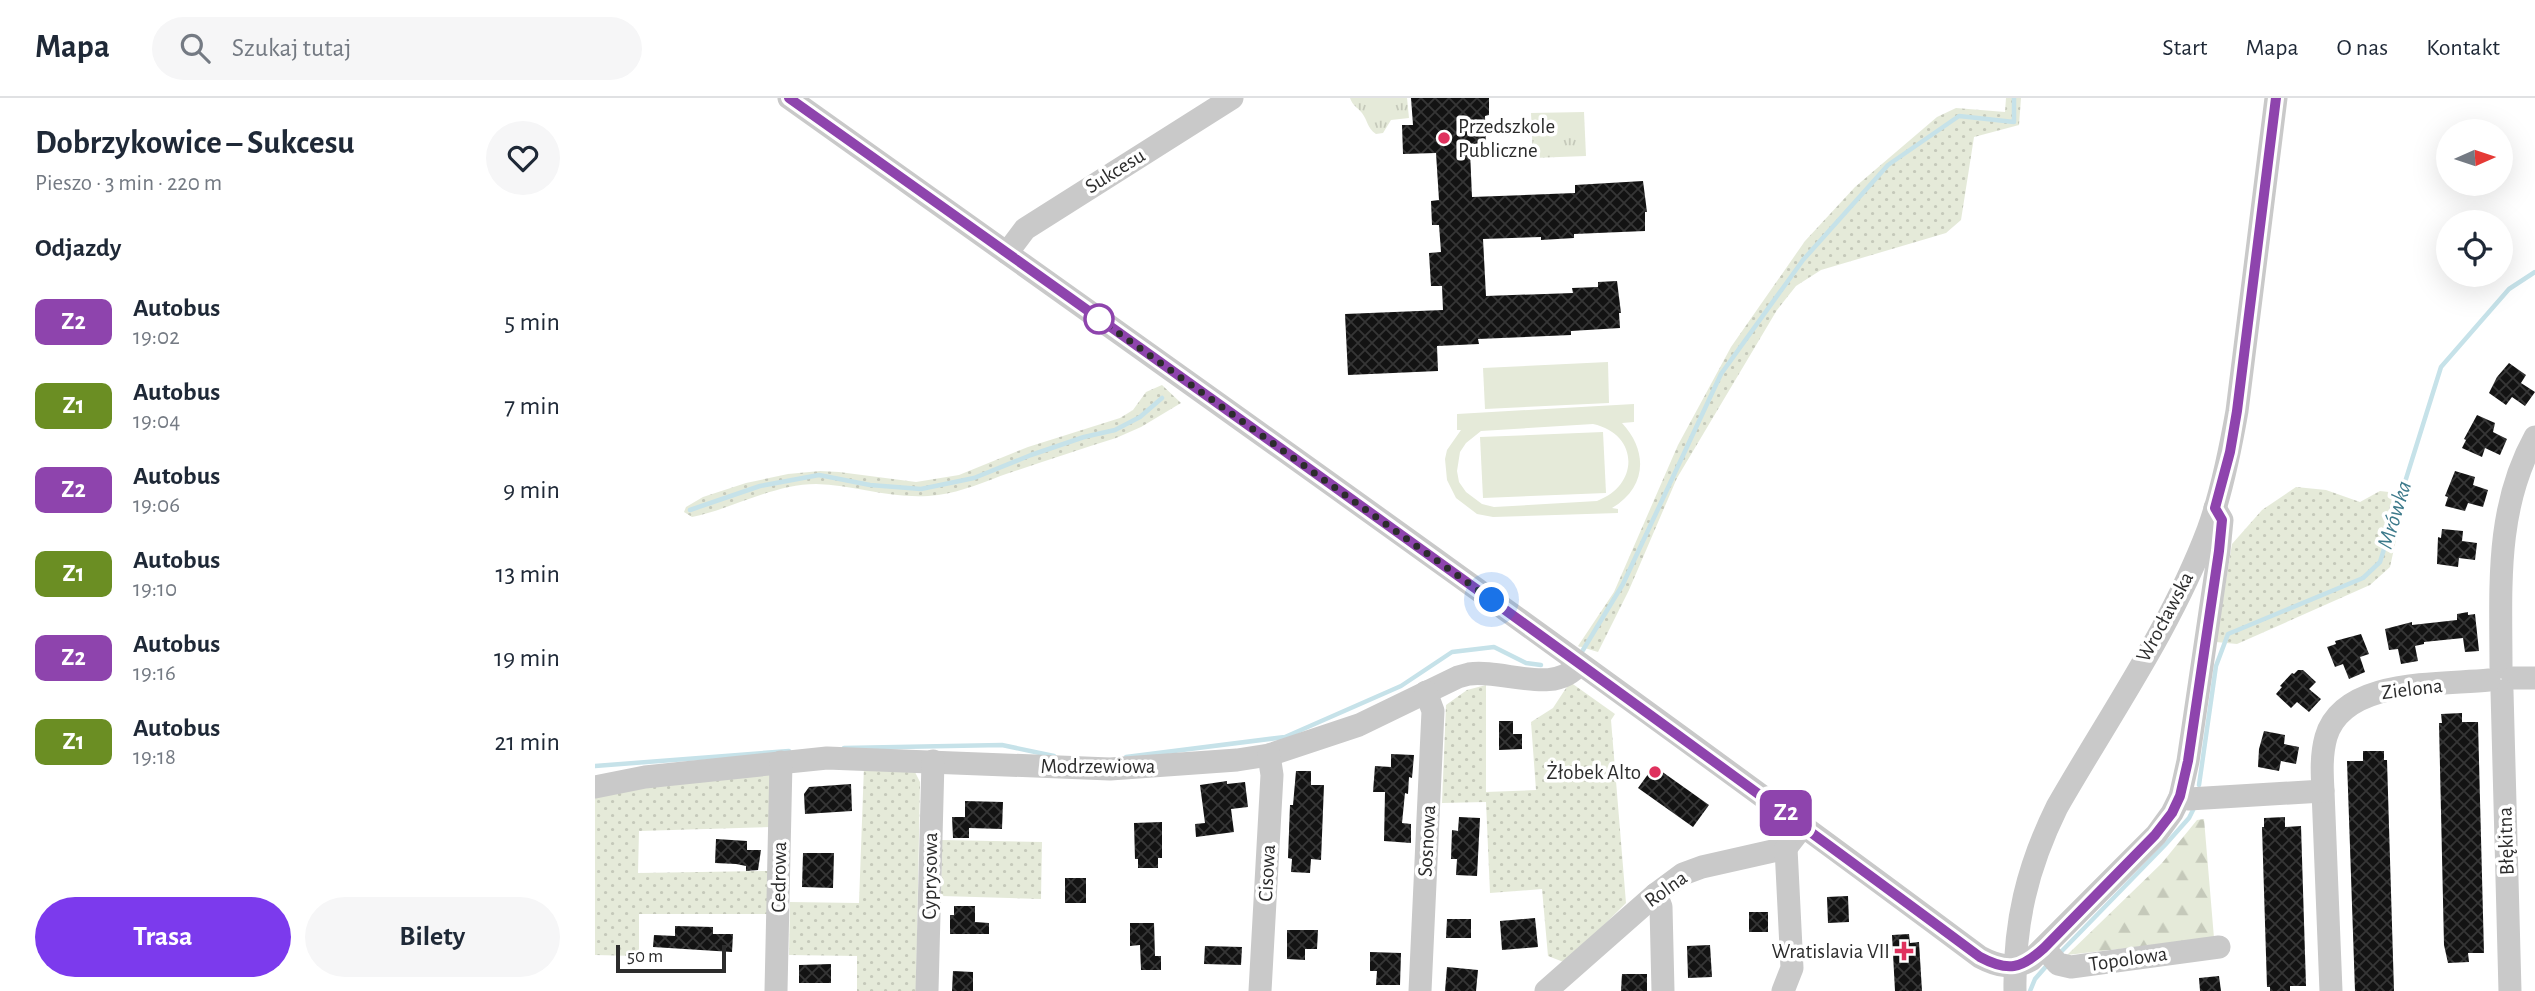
<!DOCTYPE html>
<html lang="pl">
<head>
<meta charset="utf-8">
<style>
  :root { --surface:#fff; --page:#f6f6f7; --text:#1f2937; --muted:#747a83; --line:#e0e1e3; --accent:#7c3aed }
  body { margin:0; font-family:"Alegreya Sans",sans-serif; background:var(--page); color:var(--text); height:100vh; display:flex; flex-direction:column; font-size:26px; white-space:nowrap }
  * { box-sizing:border-box; margin:0 }
  p { font-size:23px; color:var(--muted) }
  .icon { flex:none; width:38px; height:38px; fill:none; stroke:currentColor; stroke-width:2; stroke-linecap:round; stroke-linejoin:round }
  .map { position:relative; flex:1; overflow:hidden }
  .drawer { display:flex; flex-direction:column; background:var(--surface); width:595px }
  .drawer>* { flex:none }
  .badge { padding:0 14px; border-radius:10px; font-size:24px; line-height:46px }
  .needle { width:46px; rotate:87deg }
  .controls { position:absolute; left:1841px; top:21px; display:grid; gap:14px }
  .controls a { display:grid; place-items:center; width:77px; height:77px; border-radius:50%; background:var(--surface); box-shadow:0 7px 28px #0002; font-size:35px }
  .scale { position:absolute; left:21px; bottom:18px; width:110px; box-sizing:border-box; padding-left:7px; border:4px solid #2c2c2c; border-top:0; font-size:19px; line-height:24px; white-space:nowrap; color:#2c2c2c; -webkit-text-stroke:5px #fff; paint-order:stroke }
  .you { position:absolute; width:35px; height:35px; margin:-18px; border:5px solid #fff; border-radius:50%; background:#1a73e8; box-shadow:0 0 0 10px #1a73e833 }
  .map>.badge { position:absolute; translate:-50% -50%; box-shadow:0 0 0 4px #fff }
  h2 { padding:0 35px; font-size:26px; line-height:63px }
  .round { display:grid; place-items:center; flex:none; width:74px; height:74px; border-radius:37px; background:var(--page) }
  .summary { display:flex; align-items:center; justify-content:space-between; height:119px; padding:0 35px }
  h1 { font-size:33px; font-weight:700; line-height:52px }
  .cta { display:flex; gap:14px; margin-top:auto; padding:14px 35px }
  .cta a { flex:1; height:80px; border-radius:42px; background:var(--accent); color:#fff; font-size:28px; font-weight:700; line-height:80px; text-align:center }
  .cta a+a { background:var(--page); color:var(--text) }
  ul { padding:0; list-style:none }
  li { display:flex; align-items:center; gap:21px; height:84px; padding:0 35px }
  li div { flex:1 }
  li b { display:block; font-size:26px }
  li em { font-style:normal }
  li .badge { min-width:77px; font-weight:700; text-align:center }
  header { display:flex; align-items:center; gap:42px; box-sizing:border-box; height:98px; padding:0 35px; background:var(--surface); border-bottom:2px solid var(--line) }
  header strong { font-size:33px }
  nav { display:flex; gap:38px; margin-inline-start:auto; font-size:24px }
  .search { width:490px; height:63px; background:var(--page); display:flex; align-items:center; gap:18px; box-sizing:border-box; padding:0 24px; border-radius:38px; color:var(--muted); font-size:26px }
  main { display:flex; flex:1; min-height:0 }
  .map>svg:first-child { display:block }
</style>
</head>
<body>
<header>
<strong>Mapa</strong>
<div class="search"><svg class="icon" aria-label="search" viewBox="0 0 24 24"><circle cx="10" cy="10" r="6"/><path d="M15 15l6 6"/></svg>Szukaj tutaj</div>
<nav><a>Start</a><a>Mapa</a><a>O nas</a><a>Kontakt</a></nav>
</header>
<main>
<section class="drawer">
<div class="summary"><div><h1>Dobrzykowice – Sukcesu</h1><p>Pieszo · 3 min · 220 m</p></div><a class="round"><svg class="icon" aria-label="heart" viewBox="0 0 24 24"><path d="M12 20l-8-8c-3-5 5-10 8-4 3-6 11-1 8 4z"/></svg></a></div>
<h2>Odjazdy</h2>
<ul>
<li><span class="badge" style="background:#8e44ad;color:#fff">Z2</span><div><b>Autobus</b><p>19:02</p></div><em>5 min</em></li>
<li><span class="badge" style="background:#6b8e23;color:#fff">Z1</span><div><b>Autobus</b><p>19:04</p></div><em>7 min</em></li>
<li><span class="badge" style="background:#8e44ad;color:#fff">Z2</span><div><b>Autobus</b><p>19:06</p></div><em>9 min</em></li>
<li><span class="badge" style="background:#6b8e23;color:#fff">Z1</span><div><b>Autobus</b><p>19:10</p></div><em>13 min</em></li>
<li><span class="badge" style="background:#8e44ad;color:#fff">Z2</span><div><b>Autobus</b><p>19:16</p></div><em>19 min</em></li>
<li><span class="badge" style="background:#6b8e23;color:#fff">Z1</span><div><b>Autobus</b><p>19:18</p></div><em>21 min</em></li>
</ul>
<div class="cta"><a>Trasa</a><a>Bilety</a></div>
</section>
<div class="map">
<svg width="1940" height="893" viewBox="0 0 1940 893">
  <defs>
    <pattern id="grass-dots" width="8" height="8" patternUnits="userSpaceOnUse" patternTransform="scale(1.75)"><rect width="8" height="8" fill="#e5ead9"/><path d="M2 2h.1M6 6h.1" fill="none" stroke="#c5c9ba" stroke-width="1.8" stroke-linecap="round"/></pattern>
    <pattern id="forest-firs" width="22" height="20" patternUnits="userSpaceOnUse" patternTransform="scale(1.75)"><rect width="22" height="20" fill="#e5ead9"/><path d="M5 1l3.5 6h-7zM16 11l3.5 6h-7z" fill="#c5c9ba"/></pattern>
    <pattern id="park-tufts" width="24" height="20" patternUnits="userSpaceOnUse" patternTransform="scale(1.75)"><rect width="24" height="20" fill="#e5ead9"/><path d="M3 7l-1-3M5 7V3M7 7l1-3M15 17l-1-3M17 17v-4M19 17l1-3" fill="none" stroke="#c5c9ba"/></pattern>
    <pattern id="building-cross-hatch" width="8" height="8" patternUnits="userSpaceOnUse" patternTransform="scale(1.75)"><rect width="8" height="8" fill="#131313"/><path d="M0 0l8 8M0 8l8-8" fill="none" stroke="#363636"/></pattern>
  </defs>
  <rect width="100%" height="100%" fill="#fff"/>
  <g fill="url(#grass-dots)">
    <polygon points="1411,0 1426,0 1424,27 1379,39 1366,122 1351,135 1226,172 1201,188 1182,212 1082,380 1034,492 1003,554 983,548 1019,494 1083,347 1136,249 1210,143 1260,89 1342,19 1361,10 1410,14"/>
    <path d="M567,287L586,305L546,329L521,340C486,351 450,363 414,375C391,383 367,394 343,397C301,403 262,387 221,386C179,386 137,411 97,419L89,414L91,409L108,399L151,385L193,376L225,373L244,374L321,384L364,377L433,349L525,320L538,312L551,294Z"/>
    <polygon points="1701,389 1731,392 1765,404 1785,393 1811,396 1795,469 1775,487 1642,546 1621,544 1637,446 1667,412"/>
    <polygon points="975,584 1020,616 1016,622 1031,805 971,865 953,858 947,791 895,795 891,704 847,705 851,607 872,592 891,587 891,694 941,692 936,624 958,610"/>
    <polygon points="269,668 318,670 325,684 321,893 262,893 262,858 194,857 195,804 264,805"/>
    <polygon points="175,673 175,729 44,733 43,775 174,773 173,816 44,816 44,858 0,857 0,695"/>
    <polygon points="347,742 447,744 446,801 346,798"/>
  </g>
  <polygon fill="url(#forest-firs)" points="1609,721 1619,840 1472,857 1567,765 1602,722"/>
  <g fill="url(#park-tufts)">
    <path d="M755,0H812L814,20L796,22L788,35L781,36C772,30 773,23 767,15C762,9 758,8 755,0Z"/>
    <polygon points="989,14 991,58 938,60 936,15"/>
  </g>
  <g fill="#e5ead9" fill-rule="evenodd">
    <polygon points="1013,264 1014,305 890,311 888,270"/>
    <path d="M1039,306V324L1027,325C1054,354 1051,390 1017,410L1023,411V415L898,419L882,416L861,400L852,382L850,361L852,352L866,332H862V316ZM998,326C1044,336 1045,387 1002,403L899,409L887,406L871,394L864,384L862,373L865,354L871,345L886,333Z"/>
    <polygon points="1008,334 1011,395 888,400 885,339"/>
  </g>
  <g fill="none" stroke-linecap="round" stroke-linejoin="round">
    <g stroke="#c6e2e9" stroke-width="4.5">
      <polyline points="95,412 165,388 224,377 275,387 326,391 379,380 436,357 489,339 520,332 545,319 567,300"/>
      <polyline points="988,552 1028,486 1126,276 1208,162 1293,67 1364,18 1419,24 1419,0"/>
      <polyline points="249,650 407,647 459,658"/>
      <polyline points="531,659 690,639 806,588 857,554 899,549 931,565 946,567"/>
      <polyline points="0,668 194,653"/>
      <polyline points="1604,687 1621,568 1633,536 1768,480 1785,464 1846,269 1914,191 1940,174"/>
      <polyline points="1463,857 1570,747 1594,720 1599,710"/>
      <polyline points="1435,893 1440,881 1454,865"/>
    </g>
  </g>
  <g fill="url(#building-cross-hatch)">
    <polygon points="816,0 894,0 894,17 890,18 891,52 875,53 877,99 980,95 980,87 1048,83 1052,114 1050,114 1050,133 979,136 979,140 946,142 946,139 888,141 891,198 978,195 977,190 1003,189 1003,184 1022,183 1026,215 1024,215 1025,230 976,233 976,237 883,241 884,246 842,248 843,273 753,277 750,216 848,212 847,188 836,188 834,155 846,154 844,127 837,127 836,103 844,102 841,55 808,56 807,27 818,27"/>
    <polygon points="1914,265 1931,277 1926,285 1940,294 1930,308 1917,299 1911,307 1894,295 1902,279"/>
    <polygon points="1882,317 1900,325 1898,334 1912,341 1905,357 1890,350 1887,359 1867,350 1871,342 1869,341"/>
    <polygon points="1860,373 1880,379 1878,387 1893,392 1888,409 1873,405 1870,413 1850,408 1853,399 1850,398"/>
    <polygon points="1847,431 1868,433 1867,443 1882,445 1880,462 1864,460 1863,469 1842,466 1843,439 1846,440"/>
    <polygon points="1873,514 1873,517 1880,516 1884,553 1870,554 1868,540 1829,544 1829,546 1820,548 1823,563 1806,566 1803,551 1794,552 1790,531 1817,524 1817,527 1862,522 1862,516"/>
    <polygon points="1766,536 1774,556 1765,559 1770,574 1754,581 1748,566 1740,569 1732,549 1741,546 1740,543"/>
    <polygon points="1703,572 1708,572 1721,584 1714,591 1726,601 1714,614 1702,604 1696,610 1681,596 1687,589 1685,588 1697,575 1699,576"/>
    <polygon points="1867,615 1867,624 1883,624 1889,855 1873,855 1874,864 1853,865 1849,847 1844,625 1847,625 1846,616"/>
    <polygon points="904,623 918,623 918,636 927,636 927,651 904,652"/>
    <polygon points="1669,633 1690,637 1689,646 1704,649 1701,666 1686,663 1684,673 1663,669 1664,651"/>
    <polygon points="1768,653 1789,653 1789,662 1792,662 1799,893 1760,893 1752,663 1768,663"/>
    <polygon points="796,656 819,657 817,680 814,679 813,696 810,695 807,725 816,726 816,745 789,743 790,694 778,694 780,668 796,669"/>
    <polygon points="1059,668 1114,707 1098,729 1043,690"/>
    <polygon points="701,673 716,673 716,687 729,687 726,762 716,761 715,775 696,774 697,761 693,760 695,707 698,707"/>
    <polygon points="632,683 632,686 650,684 653,709 636,711 639,734 601,739 600,726 610,725 605,687"/>
    <polygon points="256,686 257,713 210,716 209,696 214,689"/>
    <polygon points="370,703 408,704 407,731 374,730 374,740 358,740 357,719 370,719"/>
    <polygon points="864,719 885,720 882,778 861,777 862,761 856,761 857,732 863,733"/>
    <polygon points="1690,719 1690,729 1706,728 1711,888 1695,888 1695,893 1675,893 1675,889 1672,889 1667,729 1669,729 1669,720"/>
    <polygon points="567,724 567,760 563,760 563,770 543,770 543,761 540,761 539,725"/>
    <polygon points="121,741 152,743 152,752 166,752 163,772 151,773 151,768 141,766 120,765"/>
    <polygon points="208,755 239,755 238,790 207,789"/>
    <rect x="470" y="780" width="21" height="25"/>
    <polygon points="1253,798 1254,824 1233,825 1232,799"/>
    <polygon points="359,808 380,808 380,824 394,825 394,836 355,836 355,817 359,817"/>
    <rect x="1154" y="814" width="19" height="20"/>
    <polygon points="940,820 943,849 907,852 905,823"/>
    <polygon points="852,821 876,821 876,840 851,840"/>
    <polygon points="535,825 559,825 560,858 566,858 566,872 546,872 545,847 535,848"/>
    <polygon points="80,828 118,829 118,836 138,836 137,854 58,849 59,837 80,838"/>
    <polygon points="692,832 723,832 722,851 710,851 710,862 692,861"/>
    <polygon points="1314,836 1315,845 1324,844 1327,893 1300,893 1297,837"/>
    <polygon points="1115,847 1117,879 1093,880 1092,848"/>
    <polygon points="610,848 647,849 646,867 609,866"/>
    <polygon points="775,854 806,855 805,887 781,887 782,873 775,873"/>
    <polygon points="236,866 236,885 204,885 204,867"/>
    <polygon points="852,869 883,872 881,893 850,893"/>
    <polygon points="358,873 378,874 378,893 357,893"/>
    <polygon points="1027,876 1052,876 1052,893 1026,893"/>
    <polygon points="1624,878 1626,893 1605,893 1604,880"/>
  </g>
  <g fill="none" stroke-linecap="round" stroke-linejoin="round">
    <g stroke="#c9c9c9" stroke-width="23">
      <path d="M194,0C593,284 993,567 1385,859C1402,868 1418,872 1436,862L1561,737L1577,715L1585,699L1593,663L1624,453L1627,422L1620,410"/>
      <polyline points="412,155 430,131 637,0"/>
      <path d="M1906,569C1906,490 1900,411 1940,339"/>
      <polyline points="1918,580 1940,580"/>
      <polyline points="1907,593 1915,893"/>
      <path d="M0,689L50,679L232,660L515,671L642,662L674,657L764,627L863,579L874,576C909,571 960,598 984,566"/>
      <polyline points="1728,693 1736,893"/>
      <path d="M1585,699L1594,701L1728,693C1727,675 1726,657 1731,639C1748,580 1845,587 1894,582"/>
      <polyline points="1061,796 1066,809 1068,893"/>
      <polyline points="1449,850 1463,866 1476,869 1624,849"/>
      <polyline points="181,893 186,664"/>
      <polyline points="332,893 338,663"/>
      <polyline points="665,893 677,677 674,657"/>
      <polyline points="825,893 838,613 831,594"/>
      <polyline points="951,893 1061,796 1088,776 1107,769 1191,750 1208,728"/>
      <polyline points="1188,893 1197,870 1191,750"/>
      <path d="M1420,893C1419,825 1432,770 1462,709C1514,618 1576,530 1613,432C1627,394 1635,353 1642,313L1681,0"/>
    </g>
  </g>
  <g fill="none" stroke-linecap="round" stroke-linejoin="round">
    <g stroke="#fff" stroke-width="16">
      <path id="line" d="M194,0C593,283 992,568 1385,859C1413,874 1426,871 1449,850L1560,737L1577,715L1585,698L1593,663L1624,453L1627,422L1620,410L1635,354L1642,313L1681,0"/>
    </g>
    <use href="#line" stroke="#8e44ad" stroke-width="10"/>
    <polyline stroke="#2c2c2c" stroke-width="7" stroke-dasharray="0 12.6" points="504,221 897,502"/>
  </g>
  <g fill="#df325e" stroke="#fff" stroke-width="2.5">
    <circle cx="849" cy="40" r="7"/>
    <circle cx="1060" cy="674" r="7"/>
    <path d="M1305.5 842.5h7v7h7v7h-7v7h-7v-7h-7v-7h7z"/>
  </g>
  <circle fill="#fff" stroke="#8e44ad" stroke-width="3.5" cx="504" cy="221" r="14"/>
  <g text-anchor="middle" dominant-baseline="central" stroke-width="7" stroke-linejoin="round" paint-order="stroke">
    <g font-size="21" fill="#2c2c2c" stroke="#fff" text-anchor="end">
      <text x="863" y="28" text-anchor="start">Przedszkole<tspan x="863" dy="24">Publiczne</tspan></text>
      <text x="1046" y="674">Żłobek Alto</text>
      <text x="1295" y="853">Wratislavia VII</text>
    </g>
    <g font-size="21" fill="#2c2c2c" stroke="#fff">
      <text transform="translate(520 73) rotate(-32)">Sukcesu</text>
      <text transform="translate(1570 519) rotate(-62)">Wrocławska</text>
      <text transform="translate(1817 591) rotate(-7)">Zielona</text>
      <text x="503" y="668">Modrzewiowa</text>
      <text transform="translate(832 743) rotate(-87)">Sosnowa</text>
      <text transform="translate(1911 743) rotate(-92)">Błękitna</text>
      <text transform="translate(672 775) rotate(-87)">Cisowa</text>
      <text transform="translate(335 778) rotate(-89)">Cyprysowa</text>
      <text transform="translate(184 779) rotate(-89)">Cedrowa</text>
      <text transform="translate(1071 791) rotate(-36)">Rolna</text>
      <text transform="translate(1533 861) rotate(-8)">Topolowa</text>
    </g>
    <g font-size="23" font-style="italic" fill="#3d7a8b" stroke="#fff">
      <text transform="translate(1800 417) rotate(-73)">Mrówka</text>
    </g>
  </g>
</svg>
<div class="controls">
<a><svg class="needle" viewBox="-14 -14 28 28"><path d="M0-13l5 13h-10z" fill="#e53935"/><path d="M0 13l5-13h-10z" fill="#747a83"/></svg></a>
<a><svg class="icon" aria-label="locate" viewBox="0 0 24 24"><circle cx="12" cy="12" r="6"/><path d="M12 2v4M12 18v4M2 12h4M18 12h4"/></svg></a>
</div>
<div class="scale">50 m</div>
<div class="you" style="left:897px;top:502px"></div>
<b class="badge" style="left:1191px;top:715px;background:#8e44ad;color:#fff">Z2</b>
</div>
</main>
</body>
</html>
